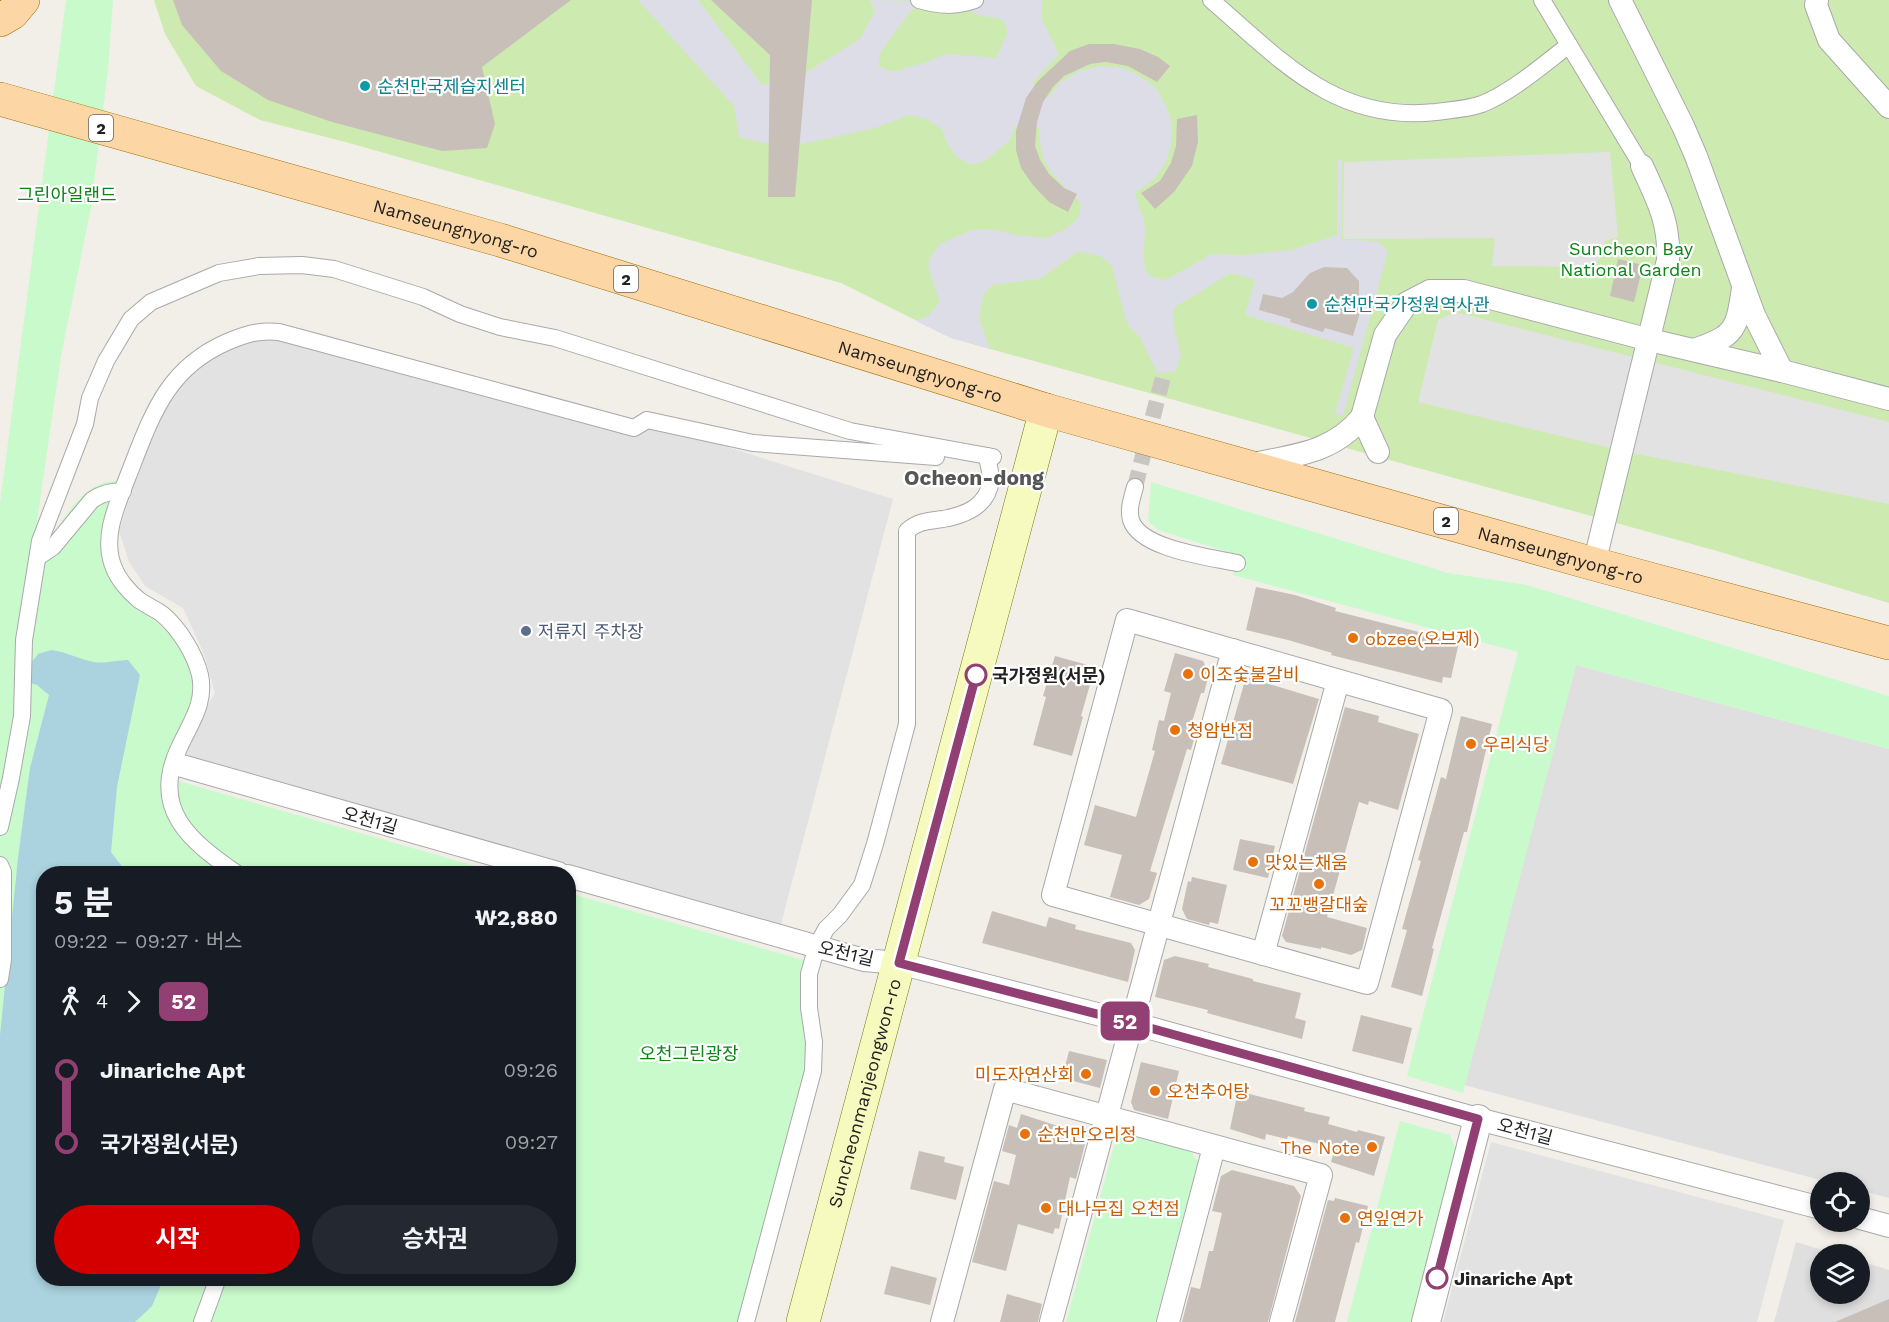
<!DOCTYPE html>
<html lang="ko">
<head>
<meta charset="utf-8">
<style>
  :root { --surface:#171b24; --page:#242831; --text:#f1f3f6; --muted:#9ea1a6; --accent:#d40000 }
  body { margin:0; font-family:"Work Sans","Noto Sans KR",sans-serif; background:var(--page); color:var(--text); height:100vh; display:flex; flex-direction:column; font-size:22px; white-space:nowrap }
  * { box-sizing:border-box; margin:0 }
  p { font-size:20px; color:var(--muted) }
  .icon { flex:none; width:33px; height:33px; fill:none; stroke:currentColor; stroke-width:2; stroke-linecap:round; stroke-linejoin:round }
  .map { position:relative; flex:1; overflow:hidden }
  .side { position:absolute; left:36px; top:866px; width:540px; height:420px; display:flex; flex-direction:column; background:var(--surface); border-radius:24px; box-shadow:0 3px 9px #0003 }
  .side>* { flex:none }
  .badge { padding:0 12px; border-radius:9px; font-size:21px; line-height:39px }
  .buttons { position:absolute; left:1810px; top:1172px; display:grid; gap:12px }
  .buttons a { display:grid; place-items:center; width:60px; height:60px; border-radius:50%; background:var(--surface); box-shadow:0 3px 9px #0003; font-size:30px }
  .map>.badge { position:absolute; translate:-50% -50%; box-shadow:0 0 0 3px #fff }
  .legs { display:flex; align-items:center; gap:9px; height:66px; padding:0 18px; font-size:20px }
  .legs p { margin-inline-start:auto }
  .summary { display:flex; align-items:center; justify-content:space-between; height:102px; padding:0 18px }
  h1 { font-size:33px; font-weight:700; line-height:45px }
  .action { display:flex; gap:12px; margin-top:auto; padding:12px 18px }
  .action a { flex:1; height:69px; border-radius:36px; background:var(--accent); color:#fff; font-size:24px; font-weight:700; line-height:69px; text-align:center }
  .action a+a { background:var(--page); color:var(--text) }
  ul { padding:0 18px; list-style:none }
  li { display:flex; align-items:center; gap:21px; height:72px; font-size:22px }
  li i { display:grid; place-items:center; width:9px; height:100%; margin:0 8px; background:currentColor }
  li i::after { content:''; width:15px; height:15px; margin:-8px; border:4px solid; border-radius:50%; background:var(--surface) }
  li p { margin-inline-start:auto }
  li:first-child i { background:linear-gradient(#0000 50%,currentColor 0) }
  li:last-child i { background:linear-gradient(currentColor 50%,#0000 0) }
  .map>svg:first-child { display:block }
</style>
</head>
<body>
<div class="map">
<svg width="1889" height="1322" viewBox="0 0 1889 1322">
  <rect width="100%" height="100%" fill="#f2efe9"/>
  <g fill="#e0dfdf">
    <polygon points="1576,665 1889,749 1889,1198 1860,1190 1860,1182 1828,1182 1464,1085"/>
    <polygon points="1796,1242 1836,1254 1821,1254 1821,1293 1860,1293 1860,1261 1889,1270 1889,1322 1774,1322"/>
  </g>
  <polygon fill="#cdebb0" points="154,0 1889,0 1889,603 1717,551 951,338 841,283 349,143 260,120 196,86 165,34"/>
  <g fill="#c8facc">
    <path d="M66,0H113L108,70L91,207L61,356L30,569C54,542 75,478 119,481C113,502 97,539 103,561C107,578 124,591 136,603C156,621 182,643 192,668C203,696 175,750 164,777L500,873H44V1278H568L569,893L807,961L811,1054L742,1322H0V503Z"/>
    <polygon points="1151,482 1448,573 1527,585 1889,696 1889,749 1576,665 1463,1093 1407,1076 1518,652 1233,575 1238,555 1158,530 1148,521"/>
    <polygon points="1400,1121 1450,1135 1459,1158 1416,1322 1347,1322"/>
    <polygon points="1119,1128 1188,1147 1198,1162 1155,1322 1066,1322"/>
  </g>
  <g fill="#e2e2e2">
    <polygon points="1610,152 1618,237 1605,241 1602,254 1594,267 1492,266 1495,238 1343,239 1344,162"/>
    <polygon points="1455,312 1889,422 1889,504 1632,453 1418,402 1438,320"/>
    <polygon points="268,324 304,329 689,435 893,499 776,943 175,772 186,739 215,693 204,654 183,608 145,586 129,562 119,531 134,483 170,396 185,370"/>
    <polygon points="1491,1142 1784,1220 1757,1322 1443,1322"/>
  </g>
  <polygon fill="#dddde8" points="638,0 698,0 762,85 805,73 860,39 875,11 870,0 923,1 909,13 880,53 878,65 887,71 899,71 907,67 922,64 946,54 996,58 1007,34 1006,23 998,18 981,16 957,6 975,0 1043,0 1041,6 1042,20 1059,54 1032,83 1048,98 1061,82 1079,71 1099,66 1119,67 1138,75 1155,87 1166,105 1172,124 1171,145 1165,164 1152,181 1135,193 1138,205 1144,218 1145,234 1143,257 1146,272 1155,278 1166,280 1212,254 1245,255 1291,250 1337,235 1338,160 1342,160 1342,240 1377,241 1388,251 1343,416 1335,414 1354,348 1245,315 1255,280 1246,277 1231,273 1173,308 1174,328 1181,355 1175,372 1157,373 1140,337 1130,328 1125,317 1112,266 1102,257 1088,253 1078,252 1039,279 992,285 983,295 979,319 990,349 951,338 916,321 928,316 940,302 928,267 930,258 940,244 972,230 997,230 1015,235 1047,238 1066,229 1079,217 1081,204 1052,173 1044,160 1040,144 1039,128 1016,125 1009,141 991,156 980,163 970,164 958,158 948,145 942,129 926,119 909,115 875,128 807,143 763,143 739,137 734,106"/>
  <path fill="#aad3df" d="M51,650C67,652 79,659 94,662C100,664 120,660 128,660L140,675L117,787L111,852L124,869L131,873H44V1278H164L152,1306L135,1322H0V1035L18,858L30,768L49,695L37,685L30,683L28,667L38,654Z"/>
  <g fill="#c7bfb8">
    <polygon points="173,0 571,0 482,67 495,124 487,148 442,151 332,122 268,100 221,71 182,25"/>
    <polygon points="711,0 812,0 795,197 768,197 770,55"/>
    <polygon points="1089,44 1114,44 1140,49 1158,57 1170,66 1157,82 1128,66 1106,62 1090,64 1064,76 1053,87 1043,102 1037,122 1035,146 1040,160 1049,174 1064,188 1077,194 1068,212 1049,202 1033,185 1021,168 1016,150 1016,131 1026,98 1037,82 1070,51"/>
    <polygon points="1197,115 1198,142 1192,166 1174,192 1155,209 1141,193 1160,181 1171,163 1176,146 1177,119"/>
    <polygon points="1618,259 1643,265 1634,302 1610,296"/>
    <polygon points="1324,267 1347,268 1359,281 1359,297 1364,299 1353,336 1325,328 1323,332 1290,322 1291,319 1259,310 1263,294 1282,298 1293,292 1310,273"/>
    <polygon points="1256,587 1295,595 1336,608 1335,611 1459,642 1451,678 1443,677 1442,683 1331,655 1332,653 1288,640 1246,630"/>
    <polygon points="1175,653 1203,661 1209,674 1204,693 1201,693 1192,722 1198,724 1191,750 1187,749 1150,871 1157,873 1149,899 1139,905 1110,897 1122,855 1084,845 1095,805 1136,817 1155,751 1152,750 1159,720 1164,721 1171,693 1164,691"/>
    <polygon points="1055,656 1095,667 1081,716 1083,717 1072,756 1033,745 1046,697 1043,696"/>
    <polygon points="1246,677 1319,699 1293,784 1221,764"/>
    <polygon points="1345,707 1379,716 1378,722 1419,734 1398,810 1369,801 1368,805 1359,802 1327,917 1367,928 1362,950 1351,955 1321,947 1321,949 1286,942 1282,936"/>
    <polygon points="1461,716 1492,724 1467,832 1464,832 1432,948 1434,949 1422,996 1391,987 1407,930 1402,929 1421,861 1418,860 1441,777 1446,779"/>
    <polygon points="1240,839 1275,846 1268,878 1233,870"/>
    <polygon points="1192,877 1227,885 1218,924 1210,922 1209,925 1187,919 1182,909 1188,881 1191,882"/>
    <polygon points="992,911 1046,927 1049,917 1076,925 1075,929 1131,943 1135,950 1128,982 982,943"/>
    <polygon points="1175,956 1209,964 1208,967 1253,979 1253,981 1301,993 1295,1018 1306,1021 1302,1039 1207,1013 1208,1010 1155,997 1164,960"/>
    <polygon points="1361,1015 1412,1028 1403,1064 1352,1051"/>
    <polygon points="1069,1051 1107,1060 1100,1088 1062,1078"/>
    <polygon points="1141,1062 1179,1071 1168,1119 1134,1110 1131,1102"/>
    <polygon points="1238,1091 1305,1108 1304,1111 1330,1117 1328,1124 1357,1132 1358,1130 1385,1137 1374,1176 1331,1162 1335,1148 1288,1136 1287,1139 1266,1134 1265,1140 1230,1129"/>
    <polygon points="1021,1114 1067,1129 1064,1138 1085,1144 1076,1179 1070,1177 1059,1229 1055,1228 1053,1234 1018,1224 1006,1271 972,1262 994,1181 1009,1185 1016,1155 1002,1151 1009,1125 1017,1128"/>
    <polygon points="919,1151 945,1157 944,1162 964,1167 956,1200 910,1189"/>
    <polygon points="1232,1170 1294,1186 1301,1196 1268,1322 1182,1322 1191,1287 1200,1289 1209,1251 1213,1251 1222,1213 1212,1211 1221,1176"/>
    <polygon points="1335,1198 1368,1206 1359,1243 1356,1242 1335,1322 1295,1322 1328,1200 1334,1201"/>
    <polygon points="891,1266 937,1278 930,1305 884,1294"/>
    <polygon points="1007,1294 1042,1304 1038,1322 1000,1322"/>
    <polygon points="1889,1299 1889,1322 1835,1322"/>
  </g>
  <g fill="none" stroke-linecap="round" stroke-linejoin="round">
    <polyline stroke="#c8c6c1" stroke-width="16" stroke-dasharray="16 8" stroke-linecap="butt" points="1135,487 1164,373"/>
    <g stroke="#a9a9a9" stroke-width="18">
      <g id="pedestrian">
        <path d="M919,0C939,6 955,7 975,0"/>
        <path d="M1211,0C1281,60 1335,123 1436,112C1451,110 1468,109 1482,104C1512,92 1544,64 1569,45"/>
        <polyline points="1542,0 1642,166"/>
        <path d="M1135,487C1132,498 1128,509 1131,520C1140,549 1209,557 1237,563"/>
        <path d="M38,557L53,547L92,500C102,493 111,491 123,491"/>
        <polyline points="0,827 11,778 22,716 24,640 40,541 85,424 90,398 106,361 131,319 151,302 219,273 259,266 302,265 334,269 423,297 460,314 500,327 555,338 850,431 993,457"/>
        <polyline points="0,865 3,872 3,959 0,979"/>
        <path d="M236,873C190,841 150,809 179,748C190,723 206,704 200,675C195,654 179,628 162,614C155,609 146,605 139,600C129,592 118,579 114,568C101,538 117,505 128,476C151,418 165,369 227,342C246,334 258,330 279,332L634,428L647,420L753,443L936,457"/>
        <polyline points="202,1322 218,1278"/>
        <path d="M746,1322L813,1071L814,1042L809,1008V974L817,946L826,929L840,915L862,885L875,844L907,724V531C918,521 929,521 943,519C966,515 988,506 991,480C991,473 988,464 987,456"/>
      </g>
    </g>
    <g stroke="#a9a9a9" stroke-width="24">
      <g id="minor">
        <polyline points="1620,0 1683,126 1696,156 1754,315 1782,371"/>
        <polyline points="1817,0 1816,5 1829,40 1889,107"/>
        <path d="M1694,350C1735,336 1737,330 1743,288"/>
        <polyline points="1362,417 1385,335 1407,303 1430,291 1464,291 1650,340 1782,371 1889,399"/>
        <path d="M1249,465C1293,455 1332,454 1362,417L1378,452"/>
        <path d="M1594,564L1668,260C1670,222 1657,199 1642,166"/>
        <polygon points="1127,620 1441,710 1367,983 1053,895"/>
        <polyline points="182,766 558,873"/>
        <polyline points="568,876 864,960 899,963 1132,1023 1478,1119 1821,1208"/>
        <polyline points="1263,954 1338,681"/>
        <polyline points="1860,1218 1889,1226"/>
        <polyline points="942,1322 1005,1089 1321,1175 1281,1322"/>
        <polyline points="1051,1322 1233,650"/>
        <polyline points="1168,1322 1214,1147"/>
      </g>
    </g>
    <g stroke="#a9a9a9" stroke-width="30">
      <polyline id="tertiary" points="1426,1322 1478,1119"/>
    </g>
    <g stroke="#707d05" stroke-width="34">
      <g id="secondary">
        <path id="s1" d="M803,1322L1046,410"/>
      </g>
    </g>
    <g stroke="#a06b00" stroke-width="34">
      <g id="primary">
        <polyline points="0,20 12,13 23,0"/>
        <path id="s2" d="M0,99L500,240L1046,410L1594,564L1889,643"/>
      </g>
    </g>
    <use href="#pedestrian" stroke="#fff" stroke-width="16"/>
    <use href="#minor" stroke="#fff" stroke-width="22"/>
    <use href="#tertiary" stroke="#fff" stroke-width="28"/>
    <use href="#secondary" stroke="#f7fabf" stroke-width="33"/>
    <use href="#primary" stroke="#fcd6a4" stroke-width="33"/>
  </g>
  <g fill="none" stroke-linecap="round" stroke-linejoin="round">
    <g stroke="#fff" stroke-width="14">
      <polyline id="line-1" points="976,675 899,963 1132,1023 1478,1119 1437,1278"/>
    </g>
    <use href="#line-1" stroke="#923f73" stroke-width="9"/>
  </g>
  <g fill="#0f9aa8" stroke="#fff" stroke-width="2">
    <circle cx="365" cy="86" r="6"/>
    <circle cx="1312" cy="304" r="6"/>
  </g>
  <circle fill="#5c6f8a" stroke="#fff" stroke-width="2" cx="526" cy="631" r="6"/>
  <g fill="#e8710a" stroke="#fff" stroke-width="2">
    <circle cx="1353" cy="638" r="6"/>
    <circle cx="1188" cy="674" r="6"/>
    <circle cx="1175" cy="730" r="6"/>
    <circle cx="1471" cy="744" r="6"/>
    <circle cx="1253" cy="862" r="6"/>
    <circle cx="1319" cy="884" r="6"/>
    <circle cx="1086" cy="1074" r="6"/>
    <circle cx="1155" cy="1091" r="6"/>
    <circle cx="1025" cy="1134" r="6"/>
    <circle cx="1372" cy="1147" r="6"/>
    <circle cx="1046" cy="1208" r="6"/>
    <circle cx="1345" cy="1218" r="6"/>
  </g>
  <g fill="#fff" stroke="#923f73" stroke-width="3">
    <circle cx="976" cy="675" r="10"/>
    <circle cx="1437" cy="1278" r="10"/>
  </g>
  <g text-anchor="middle" dominant-baseline="central" stroke-width="4.5" stroke-linejoin="round" paint-order="stroke">
    <g fill="#fff" stroke="#646464" stroke-width="1.5">
      <rect x="89" y="115" width="24" height="26" rx="4.5"/>
      <rect x="614" y="266" width="24" height="26" rx="4.5"/>
      <rect x="1434" y="508" width="24" height="26" rx="4.5"/>
    </g>
    <g font-size="16" font-weight="bold" fill="#222">
      <text x="101" y="128">2</text>
      <text x="626" y="279">2</text>
      <text x="1446" y="521">2</text>
    </g>
    <g font-size="18" fill="#0d838f" stroke="#fff" text-anchor="start">
      <text x="377" y="86">순천만국제습지센터</text>
      <text x="1324" y="304">순천만국가정원역사관</text>
    </g>
    <g font-size="18" fill="#0c8416" stroke="#fff">
      <text x="67" y="194">그린아일랜드</text>
      <text x="1631" y="248">Suncheon Bay<tspan x="1631" dy="21">National Garden</tspan></text>
      <text x="689" y="1053">오천그린광장</text>
    </g>
    <g font-size="18" fill="#222" stroke="#fff">
      <text stroke="none"><textPath href="#s2" startOffset="474">Namseungnyong-ro</textPath></text>
      <text stroke="none"><textPath href="#s2" startOffset="960">Namseungnyong-ro</textPath></text>
      <text stroke="none"><textPath href="#s2" startOffset="1626">Namseungnyong-ro</textPath></text>
      <text transform="translate(370 820) rotate(16)">오천1길</text>
      <text transform="translate(846 953) rotate(13)">오천1길</text>
      <text stroke="none"><textPath href="#s1" startOffset="237">Suncheonmanjeongwon-ro</textPath></text>
      <text transform="translate(1525 1131) rotate(15)">오천1길</text>
    </g>
    <g font-size="18" fill="#4e5e75" stroke="#fff" text-anchor="start">
      <text x="538" y="631">저류지 주차장</text>
    </g>
    <g font-size="18" fill="#c56008" stroke="#fff" text-anchor="start">
      <text x="1365" y="638">obzee(오브제)</text>
      <text x="1200" y="674">이조숯불갈비</text>
      <text x="1187" y="730">청암반점</text>
      <text x="1483" y="744">우리식당</text>
      <text x="1265" y="862">맛있는채움</text>
      <text x="1319" y="904" text-anchor="middle">꼬꼬뱅갈대숲</text>
      <text x="1074" y="1074" text-anchor="end">미도자연산회</text>
      <text x="1167" y="1091">오천추어탕</text>
      <text x="1037" y="1134">순천만오리정</text>
      <text x="1360" y="1147" text-anchor="end">The Note</text>
      <text x="1058" y="1208">대나무집 오천점</text>
      <text x="1357" y="1218">연잎연가</text>
    </g>
    <g font-size="18" font-weight="bold" fill="#222" stroke="#fff" text-anchor="start">
      <text x="992" y="675">국가정원(서문)</text>
      <text x="1454" y="1278">Jinariche Apt</text>
    </g>
    <g font-size="21" font-weight="bold" fill="#555" stroke="#fff">
      <text x="974" y="477">Ocheon-dong</text>
    </g>
  </g>
</svg>
<div class="buttons">
<a><svg class="icon" aria-label="locate" viewBox="0 0 24 24"><circle cx="12" cy="12" r="6"/><path d="M12 2v4M12 18v4M2 12h4M18 12h4"/></svg></a>
<a><svg class="icon" aria-label="layers" viewBox="0 0 24 24"><path d="M12 4l9 5-9 5-9-5zM3 14l9 5 9-5"/></svg></a>
</div>
<b class="badge" style="left:1125px;top:1021px;background:#923f73;color:#fff">52</b>
<section class="side">
<div class="summary"><div><h1>5 분</h1><p>09:22 – 09:27 · 버스</p></div><b>₩2,880</b></div>
<div class="legs"><svg class="icon" aria-label="walk" viewBox="0 0 24 24"><circle cx="13" cy="4" r="2"/><path d="M13 8l-2 6 4 7M11 14l-3 7M7 12l3-4h3l4 4"/></svg>4<svg class="icon" aria-label="forward" viewBox="0 0 24 24"><path d="M9 5l7 7-7 7"/></svg><b class="badge" style="background:#923f73;color:#fff">52</b></div>
<ul>
<li><i style="color:#923f73"></i><b>Jinariche Apt</b><p>09:26</p></li>
<li><i style="color:#923f73"></i><b>국가정원(서문)</b><p>09:27</p></li>
</ul>
<div class="action"><a>시작</a><a>승차권</a></div>
</section>
</div>
</body>
</html>
